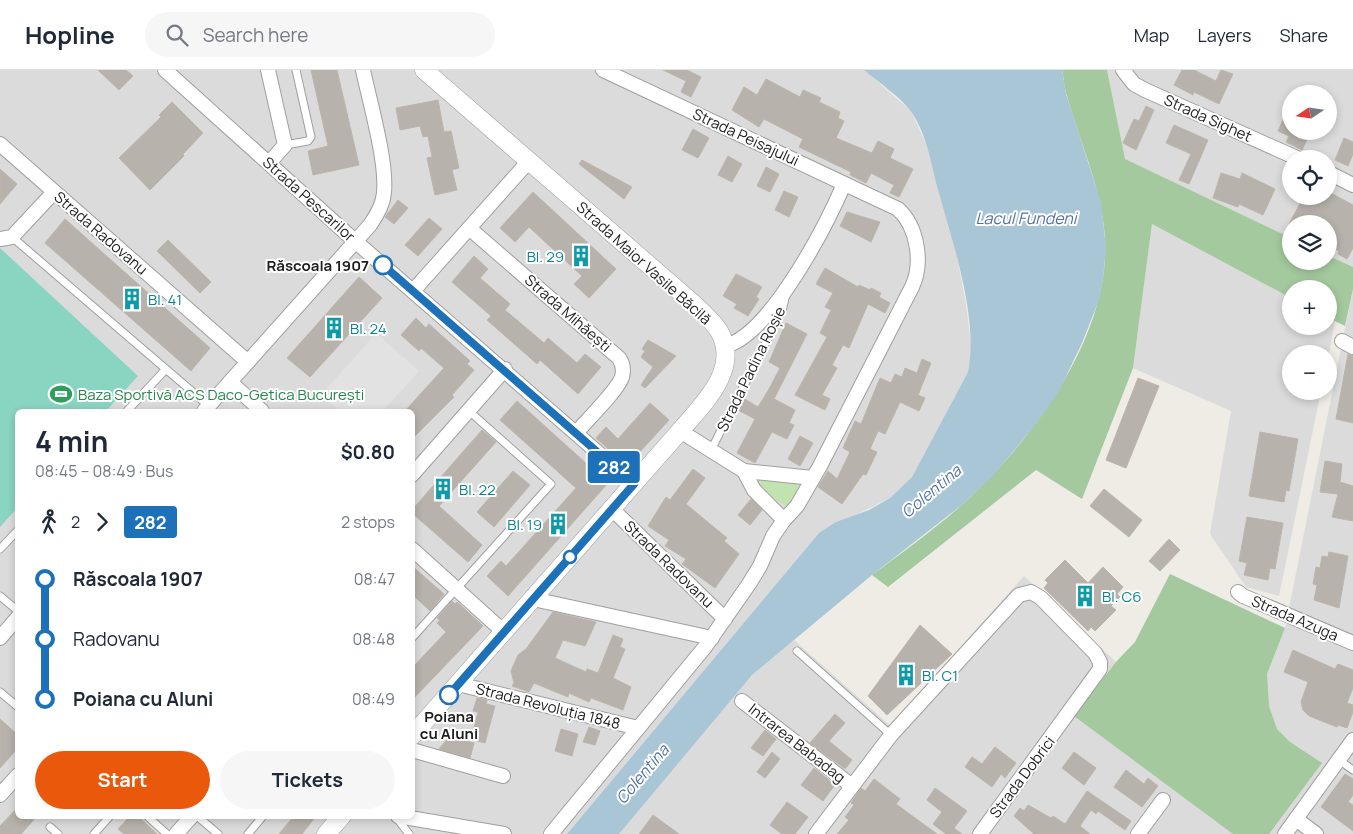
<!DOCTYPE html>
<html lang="en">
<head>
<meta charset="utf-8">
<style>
  :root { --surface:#fff; --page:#f6f6f7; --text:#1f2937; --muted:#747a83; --line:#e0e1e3; --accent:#ea580c }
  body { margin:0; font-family:Manrope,sans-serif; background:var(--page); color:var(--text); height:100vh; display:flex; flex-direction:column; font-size:19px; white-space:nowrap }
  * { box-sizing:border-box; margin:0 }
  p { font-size:16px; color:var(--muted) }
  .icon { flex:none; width:28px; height:28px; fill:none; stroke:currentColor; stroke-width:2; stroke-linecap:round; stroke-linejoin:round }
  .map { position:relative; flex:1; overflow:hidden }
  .panel { position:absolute; left:15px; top:339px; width:400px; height:410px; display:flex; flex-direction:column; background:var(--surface); border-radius:8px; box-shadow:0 2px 8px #0003 }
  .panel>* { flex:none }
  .badge { padding:0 10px; border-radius:4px; font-size:18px; line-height:32px }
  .needle { width:32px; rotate:257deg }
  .buttons { position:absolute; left:1282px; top:15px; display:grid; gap:10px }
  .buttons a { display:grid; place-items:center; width:55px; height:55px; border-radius:50%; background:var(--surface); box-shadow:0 2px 8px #0003; font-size:25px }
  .map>.badge { position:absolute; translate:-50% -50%; box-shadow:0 0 0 2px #fff }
  .legs { display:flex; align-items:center; gap:8px; height:55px; padding:0 20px; font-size:16px }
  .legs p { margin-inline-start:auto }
  .headline { display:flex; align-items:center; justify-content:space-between; height:85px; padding:0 20px }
  h1 { font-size:28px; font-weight:700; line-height:38px }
  .button { display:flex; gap:10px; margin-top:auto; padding:10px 20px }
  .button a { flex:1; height:58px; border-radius:30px; background:var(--accent); color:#fff; font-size:20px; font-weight:700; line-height:58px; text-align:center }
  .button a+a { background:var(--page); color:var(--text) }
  ul { padding:0 20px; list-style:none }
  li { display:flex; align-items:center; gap:18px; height:60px; font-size:19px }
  li i { display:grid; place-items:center; width:8px; height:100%; margin:0 6px; background:currentColor }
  li i::after { content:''; width:12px; height:12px; margin:-6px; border:4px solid; border-radius:50%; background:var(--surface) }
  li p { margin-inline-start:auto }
  li:first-child i { background:linear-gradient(#0000 50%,currentColor 0) }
  li:last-child i { background:linear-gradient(currentColor 50%,#0000 0) }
  header { display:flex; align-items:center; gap:30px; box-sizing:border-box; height:70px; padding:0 25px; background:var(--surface); border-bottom:1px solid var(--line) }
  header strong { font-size:24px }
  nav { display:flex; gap:28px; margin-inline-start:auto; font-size:18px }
  .search { width:350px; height:45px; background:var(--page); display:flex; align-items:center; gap:12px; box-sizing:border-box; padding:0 18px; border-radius:28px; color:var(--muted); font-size:19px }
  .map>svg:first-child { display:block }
</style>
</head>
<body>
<header>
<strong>Hopline</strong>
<div class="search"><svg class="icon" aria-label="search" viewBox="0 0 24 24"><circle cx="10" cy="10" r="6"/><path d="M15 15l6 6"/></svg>Search here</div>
<nav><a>Map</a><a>Layers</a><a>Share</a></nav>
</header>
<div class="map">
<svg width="1353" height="764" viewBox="0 0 1353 764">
  <rect width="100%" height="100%" fill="#eeece5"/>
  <g fill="#dcdbdb" fill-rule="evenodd">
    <path d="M0,0H864L911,41L926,74L955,176L966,234L972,283L968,302L912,407L890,428L819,463L567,764H0ZM18,341H412V746H18Z"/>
    <path d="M1107,0H1353V197L1329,186V154H1291V168L1124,89ZM1291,24H1329V61H1291ZM1291,89H1329V126H1291Z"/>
    <polygon points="1152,154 1291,228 1291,256 1329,256 1329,248 1335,251 1329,284 1291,284 1291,321 1321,321 1279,526 1246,517 1210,464 1231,341 1133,298"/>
    <polygon points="1353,219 1353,764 618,764 726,633 752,605 794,570 893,658 972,564 1024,506 1116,592 1135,572 1170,504 1285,558"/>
  </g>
  <polygon fill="#c2e3b0" points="763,410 800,414 789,438 761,420 759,412"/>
  <g fill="#a4c99e">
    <path d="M1062,0H1107L1125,89L1291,168V191H1329V186L1353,197V219L1345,256L1329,248V219H1291V228L1152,154L1133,298L1082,429L1036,400L888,517L872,505C903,482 935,459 964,433C1032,371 1111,265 1105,168C1102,118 1080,73 1067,26C1064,17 1064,9 1062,0Z"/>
    <polygon points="1170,504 1285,558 1267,604 1269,636 1277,659 1290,672 1322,693 1269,764 1233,764 1074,646 1116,592 1135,572"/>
  </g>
  <polygon fill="#8ad5c2" points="0,178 138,306 106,341 18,341 17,438 0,457"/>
  <polygon fill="#e2e2e2" points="376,263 419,301 383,341 340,341 321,325"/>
  <path fill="#a9c6d7" d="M864,0H1062L1066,24L1101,132L1106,179L1103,209L1099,230L1082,273L1059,321L1036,354L992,407L963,434L872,505L752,605L619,764H567L819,463L836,452L869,440L890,428L912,407L968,302C979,249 953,174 939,123C931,96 928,67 912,43C901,27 879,13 864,0Z"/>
  <g fill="#b7b2ab" stroke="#beb5a9">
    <polygon points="98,0 126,0 133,6 119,20"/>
    <polygon points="311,0 337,0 359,95 313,105 308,81 328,76"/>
    <polygon points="663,0 687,0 701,7 691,27 681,22 686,11"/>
    <polygon points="1182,0 1194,0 1216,11 1221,0 1233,4 1219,34 1194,22 1193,25 1174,15"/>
    <polygon points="766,9 800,27 803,20 821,28 819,32 840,42 838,48 844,51 836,68 872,83 878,71 894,79 890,88 913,99 899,127 890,123 894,115 871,103 866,113 850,105 851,102 799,77 803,69 764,49 759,57 732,40 744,17 757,25"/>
    <polygon points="438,30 444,62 451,61 459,98 452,100 457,120 435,125 427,88 432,87 428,66 423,67 420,56 400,60 396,38"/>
    <polygon points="172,32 203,63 183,84 184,86 150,120 119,88 161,47 159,45"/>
    <polygon points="1291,32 1291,62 1311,61 1302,80 1286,72 1289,66 1278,61"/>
    <polygon points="1146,36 1154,40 1136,80 1123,73 1134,49 1139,51"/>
    <polygon points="1174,55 1208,70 1189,114 1179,110 1191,84 1166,73"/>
    <polygon points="693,59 709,68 698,88 682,80"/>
    <polygon points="1344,68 1353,72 1353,84 1348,96 1335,90"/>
    <polygon points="728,86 742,94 732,112 718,105"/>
    <polygon points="582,90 632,117 624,129 579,94"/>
    <polygon points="766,97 779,104 770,122 757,116"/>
    <polygon points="0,99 17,114 0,134"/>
    <polygon points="1221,103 1240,109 1242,103 1275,119 1263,145 1239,134 1238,137 1213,128"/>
    <polygon points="784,121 798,127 789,147 775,140"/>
    <polygon points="533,122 616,199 589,228 574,214 582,206 529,157 515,172 500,158"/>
    <polygon points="1329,122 1353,135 1353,178 1347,189 1338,184 1339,181 1329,175 1333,164 1329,161 1329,154 1289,154 1304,126 1329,126"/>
    <polygon points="398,130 408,138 394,154 385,147"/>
    <polygon points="847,142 880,152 871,172 840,156"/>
    <polygon points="429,148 442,159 418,186 405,175"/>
    <polygon points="65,149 210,278 191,301 45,173"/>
    <polygon points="168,170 211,212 200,223 157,181"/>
    <polygon points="474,186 488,199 480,208 510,234 505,240 544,273 548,268 577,293 585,284 601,297 578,324 540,290 537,294 487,250 491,246 452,212"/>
    <polygon points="825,198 858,217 859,215 870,220 871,218 881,223 879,227 890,233 885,243 868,234 849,278 843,275 832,295 837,298 822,325 830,329 825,340 795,325 827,267 820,263 831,240 825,237 833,223 816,214"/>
    <polygon points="736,204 762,217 756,227 759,229 748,246 734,238 737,234 723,226"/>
    <polygon points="359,207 382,228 310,307 287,288"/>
    <polygon points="416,248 426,258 429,254 470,291 467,294 474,300 452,325 454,327 412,369 412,341 405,341 444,298 421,278 419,281 401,265"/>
    <polygon points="786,253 807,264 774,329 795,340 789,353 794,355 787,369 772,362 755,393 737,383 755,349 738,340 743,328 758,337 769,319 780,298 769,292"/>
    <polygon points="648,270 676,286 645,318 641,315 653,297 641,287 645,281 642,279"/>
    <polygon points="1348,284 1353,286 1353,353 1336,349"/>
    <polygon points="922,289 931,293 918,325 925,328 919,341 900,332 885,364 878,361 870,379 877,382 866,405 863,404 842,434 818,417 828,401 837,409 850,382 843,378 855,351 861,354 880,308 891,313 895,304 902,307 905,298 917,303"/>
    <polygon points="1138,308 1159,316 1126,398 1106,390"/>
    <polygon points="517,331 608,413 508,526 487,506 501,491 506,496 576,418 500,350"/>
    <polygon points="650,333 669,350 627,396 596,368 606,357 618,369"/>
    <polygon points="482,360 496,372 439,436 482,475 468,492 412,443 412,440"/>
    <polygon points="1260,362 1298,369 1289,421 1286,420 1284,432 1249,426"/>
    <polygon points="800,366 813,373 800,396 788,389"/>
    <polygon points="1325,391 1342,394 1340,412 1353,416 1353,451 1332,447 1338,424 1320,422"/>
    <polygon points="693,399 705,408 686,434 727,468 724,471 739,484 715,518 682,494 686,489 665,476 669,470 648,456 666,427 670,430"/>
    <polygon points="513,401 530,415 494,457 477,442"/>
    <polygon points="1104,419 1142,450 1129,467 1090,436"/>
    <polygon points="751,429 762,440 750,455 738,445"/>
    <polygon points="1247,447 1283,453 1275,499 1270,498 1268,510 1244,505 1247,493 1239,491"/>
    <polygon points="1169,469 1180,480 1160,501 1149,491"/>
    <polygon points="1329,482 1348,486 1339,538 1314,530 1317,515 1313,514 1316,497 1320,498 1322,486 1328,487"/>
    <polygon points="1065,490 1088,513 1103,497 1123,517 1117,524 1120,527 1111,536 1116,540 1095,561 1091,557 1088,561 1044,518 1048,513 1045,510"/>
    <polygon points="412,496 444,524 430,541 412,524"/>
    <polygon points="452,531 455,534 457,532 483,556 412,630 412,598 446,562 437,553 440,550 437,548"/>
    <polygon points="553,542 596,552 585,576 563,570 555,588 586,602 587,599 598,603 613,565 623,569 620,577 625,579 613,608 631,617 623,640 591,628 589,632 569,623 568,627 534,613 529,622 512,616 514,613 511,601 518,585 526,579"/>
    <polygon points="920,555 952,584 887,645 868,626"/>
    <polygon points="1293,580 1335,599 1338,594 1353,600 1353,618 1347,633 1353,635 1353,642 1347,658 1338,655 1337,657 1309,646 1303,640 1301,632 1308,612 1284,602"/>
    <polygon points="477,628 487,630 486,634 495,636 485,673 471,669 478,642 473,641"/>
    <polygon points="835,644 845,653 829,671 852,690 845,699 810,673"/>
    <polygon points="0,649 18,665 18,678 0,698"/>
    <polygon points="589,657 600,661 595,675 583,672"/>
    <polygon points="561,659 578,664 572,686 555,681"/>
    <polygon points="765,660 776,669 763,686 751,678"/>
    <polygon points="450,666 474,673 470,688 439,679"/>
    <polygon points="995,677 1016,693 1005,708 1001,704 992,717 965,697 972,687 982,694"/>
    <polygon points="772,682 780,689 765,708 757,702"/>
    <polygon points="1074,682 1096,698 1084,715 1062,698"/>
    <polygon points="814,698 833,713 832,715 834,716 823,731 801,715"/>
    <polygon points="1126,700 1144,714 1148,708 1158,716 1142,737 1114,717"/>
    <polygon points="1345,704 1353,709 1353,725 1348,732 1353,735 1353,761 1321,737"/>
    <polygon points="874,709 900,729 896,734 937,764 837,764 849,750 845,747 854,735 851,733 861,718 865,721"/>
    <polygon points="935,718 967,741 954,758 962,764 946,764 933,754 942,742 927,730"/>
    <polygon points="1087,721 1131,751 1125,760 1098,741 1096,744 1091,740 1080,756 1090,764 1034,764 1014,746 1020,738 1024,741 1028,735 1051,748 1053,746 1065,754"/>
    <polygon points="787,732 808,747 795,764 782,764 770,755"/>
    <polygon points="18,737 18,746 37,746 21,764 0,764 0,756"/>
    <polygon points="653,745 679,764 639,764"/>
    <polygon points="130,746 138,746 157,764 124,764 118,759"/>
    <polygon points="294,746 316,746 302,764 279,764"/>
  </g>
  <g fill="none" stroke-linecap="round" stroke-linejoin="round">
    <g stroke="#9f9f9f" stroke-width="9">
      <g id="service">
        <polyline points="285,75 308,71 311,67 296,0"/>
        <polyline points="12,167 209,336"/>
        <polyline points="127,341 166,299"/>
        <polyline points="711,380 782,241 785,228"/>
        <polyline points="0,479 18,460"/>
        <polyline points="0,526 18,541"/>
        <polyline points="412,568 551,414 469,341"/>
        <polyline points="797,581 891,665"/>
        <polyline points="0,622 18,637"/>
        <polyline points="1339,690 1353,700"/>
        <polyline points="147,746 167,764"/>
        <polyline points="197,746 218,764"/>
        <polyline points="396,747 409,764"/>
        <polyline points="50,757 58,764"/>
        <polyline points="94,764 110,746"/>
        <polyline points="248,764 263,746"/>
      </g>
    </g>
    <g stroke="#9f9f9f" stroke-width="16">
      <g id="minor">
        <polyline points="165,0 355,171 634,414"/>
        <polyline points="268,0 285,75 269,93"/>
        <polyline points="1123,0 1134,14 1145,20 1299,89"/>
        <polyline points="0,74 248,292"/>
        <polyline points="1329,103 1353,115"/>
        <path d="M469,158L619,288C623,294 624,300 622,307C618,320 586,351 576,363"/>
        <polyline points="0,169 12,167 54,122"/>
        <polyline points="413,221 528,92"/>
        <polyline points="1342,271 1353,277"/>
        <path d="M725,276C770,265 826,156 844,114"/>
        <polyline points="230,312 262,341"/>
        <path d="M204,341L370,155C377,145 383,135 384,123C387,91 370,33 363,0"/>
        <polyline points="680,361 744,401 813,408"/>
        <polyline points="744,401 754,420 784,450"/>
        <polyline points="412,405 505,299"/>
        <polyline points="612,439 725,549"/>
        <polyline points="412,479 504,562"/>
        <polyline points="1238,522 1243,526 1353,573"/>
        <polyline points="533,529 712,568"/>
        <polyline points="0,568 18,547"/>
        <polyline points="458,614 638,658"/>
        <polyline points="742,631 852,716"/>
        <polyline points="412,680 503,706"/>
        <polyline points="0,725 18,705"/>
        <polyline points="398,746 504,764"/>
        <polyline points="1296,749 1316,764"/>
        <polyline points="176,764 192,746"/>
        <path d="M551,764L705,577L749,514L760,496L773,466L784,450L797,436L820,396L912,217C923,194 918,157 898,139L603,0"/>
        <polyline points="816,764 891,665 1019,525 1031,522 1041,528 1095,583 1100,592 1100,599 980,764"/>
        <polyline points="1138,764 1163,730"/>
        <polyline points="1285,764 1353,670"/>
      </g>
    </g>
    <g stroke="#9f9f9f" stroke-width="19">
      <g id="tertiary">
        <path d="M412,666L680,361C703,334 741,299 719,261C713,251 703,243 695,235L424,0"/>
        <polyline points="326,764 342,746"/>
      </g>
    </g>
    <use href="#service" stroke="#fff" stroke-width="7"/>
    <use href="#minor" stroke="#fff" stroke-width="14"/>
    <use href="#tertiary" stroke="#fff" stroke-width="18"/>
  </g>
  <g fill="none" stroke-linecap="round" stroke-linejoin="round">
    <g stroke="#fff" stroke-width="11">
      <polyline id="line-1" points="383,195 634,414 449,625"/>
    </g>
    <use href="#line-1" stroke="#1d71b8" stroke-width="8"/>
  </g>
  <defs>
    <g id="building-bare" transform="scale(1.725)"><path d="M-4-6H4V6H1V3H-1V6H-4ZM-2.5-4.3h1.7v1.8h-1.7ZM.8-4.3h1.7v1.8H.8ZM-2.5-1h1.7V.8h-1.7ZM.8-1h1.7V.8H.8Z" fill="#0f9aa8" stroke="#fff" stroke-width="2.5" paint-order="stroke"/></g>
    <g id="stadium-bare" transform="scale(1.725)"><path d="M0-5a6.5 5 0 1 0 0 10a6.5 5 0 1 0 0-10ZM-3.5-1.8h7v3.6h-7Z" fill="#2e9e5b" stroke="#fff" stroke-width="2.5" paint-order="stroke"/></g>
  </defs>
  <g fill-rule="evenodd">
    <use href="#building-bare" x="581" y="186"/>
    <use href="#building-bare" x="132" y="229"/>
    <use href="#building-bare" x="334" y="258"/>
    <use href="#stadium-bare" x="61" y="324"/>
    <use href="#building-bare" x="443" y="419"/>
    <use href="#building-bare" x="558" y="454"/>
    <use href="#building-bare" x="1085" y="526"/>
    <use href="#building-bare" x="906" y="605"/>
  </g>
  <g fill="#fff" stroke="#1d71b8" stroke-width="2.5">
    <circle cx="383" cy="195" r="9"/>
    <circle cx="570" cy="487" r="6"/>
    <circle cx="449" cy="625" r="9"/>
  </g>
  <g text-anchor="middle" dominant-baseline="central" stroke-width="4" stroke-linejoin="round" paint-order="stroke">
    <g font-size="15" fill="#1e1e1e" stroke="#fff">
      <text transform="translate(1208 48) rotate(24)">Strada Sighet</text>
      <text transform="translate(746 67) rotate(25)">Strada Peisajului</text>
      <text transform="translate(309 129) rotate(42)">Strada Pescarilor</text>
      <text transform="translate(101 163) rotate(41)">Strada Radovanu</text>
      <text transform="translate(644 193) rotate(42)">Strada Maior Vasile Băcilă</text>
      <text transform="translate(568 243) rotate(41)">Strada Mihăești</text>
      <text transform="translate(751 299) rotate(-64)">Strada Padina Roșie</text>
      <text transform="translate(669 494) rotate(44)">Strada Radovanu</text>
      <text transform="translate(1295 548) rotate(23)">Strada Azuga</text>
      <text transform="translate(548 636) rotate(14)">Strada Revoluția 1848</text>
      <text transform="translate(797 673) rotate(38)">Intrarea Babadag</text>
      <text transform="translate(1022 707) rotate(-53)">Strada Dobrici</text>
    </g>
    <g font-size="15" fill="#0d838f" stroke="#fff" text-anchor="start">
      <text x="564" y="186" text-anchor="end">Bl. 29</text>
      <text x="148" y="229">Bl. 41</text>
      <text x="350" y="258">Bl. 24</text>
      <text x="459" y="419">Bl. 22</text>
      <text x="542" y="454" text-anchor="end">Bl. 19</text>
      <text x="1102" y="526">Bl. C6</text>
      <text x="922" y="605">Bl. C1</text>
    </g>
    <g font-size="15" font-weight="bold" fill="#1e1e1e" stroke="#fff" text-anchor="end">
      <text x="369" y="195">Răscoala 1907</text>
      <text x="449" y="646" text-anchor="middle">Poiana<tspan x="449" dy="17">cu Aluni</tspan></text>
    </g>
    <g font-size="15" fill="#27864d" stroke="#fff" text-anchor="start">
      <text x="78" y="324">Baza Sportivă ACS Daco-Getica București</text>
    </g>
    <g font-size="16" font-style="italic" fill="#5471a3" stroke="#fff">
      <text x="1026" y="148">Lacul Fundeni</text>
      <text transform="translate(931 421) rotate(-40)">Colentina</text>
      <text transform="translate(642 704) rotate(-50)">Colentina</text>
    </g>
  </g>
</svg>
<div class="buttons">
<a><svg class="needle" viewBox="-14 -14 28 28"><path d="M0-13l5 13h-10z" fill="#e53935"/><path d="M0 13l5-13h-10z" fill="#747a83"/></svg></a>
<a><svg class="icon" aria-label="locate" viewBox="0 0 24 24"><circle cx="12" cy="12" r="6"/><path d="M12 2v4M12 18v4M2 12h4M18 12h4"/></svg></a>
<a><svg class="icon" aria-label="layers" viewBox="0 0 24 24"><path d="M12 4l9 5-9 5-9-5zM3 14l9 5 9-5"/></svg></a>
<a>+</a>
<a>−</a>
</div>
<b class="badge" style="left:614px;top:397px;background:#1d71b8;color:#fff">282</b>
<section class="panel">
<div class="headline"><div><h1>4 min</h1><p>08:45 – 08:49 · Bus</p></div><b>$0.80</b></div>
<div class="legs"><svg class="icon" aria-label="walk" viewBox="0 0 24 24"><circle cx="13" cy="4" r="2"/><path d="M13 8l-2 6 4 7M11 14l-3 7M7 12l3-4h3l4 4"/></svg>2<svg class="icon" aria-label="forward" viewBox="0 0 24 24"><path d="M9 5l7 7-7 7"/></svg><b class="badge" style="background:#1d71b8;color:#fff">282</b><p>2 stops</p></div>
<ul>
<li><i style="color:#1d71b8"></i><b>Răscoala 1907</b><p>08:47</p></li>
<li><i style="color:#1d71b8"></i><span>Radovanu</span><p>08:48</p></li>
<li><i style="color:#1d71b8"></i><b>Poiana cu Aluni</b><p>08:49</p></li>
</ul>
<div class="button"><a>Start</a><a>Tickets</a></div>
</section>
</div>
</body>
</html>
